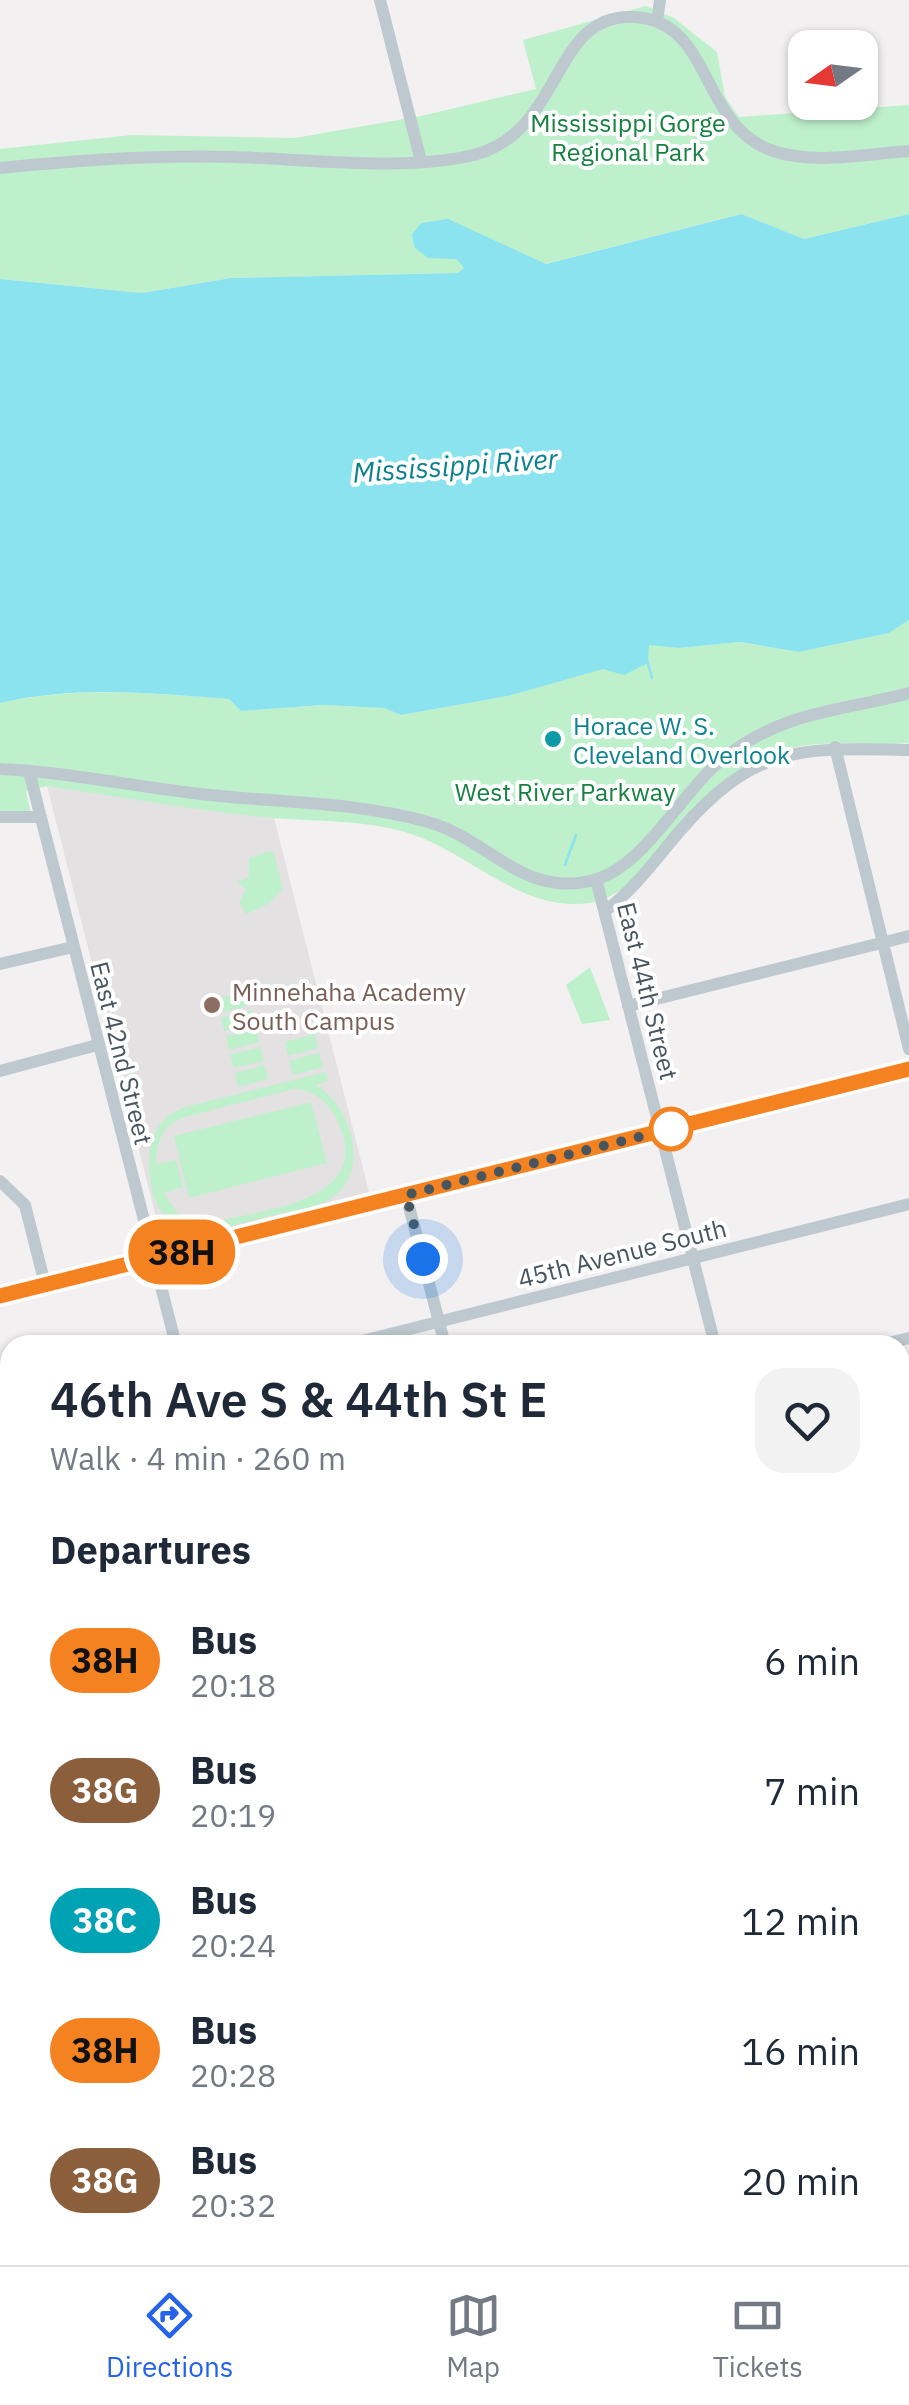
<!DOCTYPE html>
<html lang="en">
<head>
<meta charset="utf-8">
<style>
  :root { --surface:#fff; --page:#f2f2f3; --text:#1f2937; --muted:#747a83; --line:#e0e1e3; --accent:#2563eb }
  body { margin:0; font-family:"IBM Plex Sans",sans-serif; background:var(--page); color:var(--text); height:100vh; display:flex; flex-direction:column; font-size:38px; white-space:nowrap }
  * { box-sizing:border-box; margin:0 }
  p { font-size:32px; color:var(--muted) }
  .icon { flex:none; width:55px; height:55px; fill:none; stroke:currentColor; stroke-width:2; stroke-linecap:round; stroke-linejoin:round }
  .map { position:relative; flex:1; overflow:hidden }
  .drawer { position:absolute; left:0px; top:1335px; width:910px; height:930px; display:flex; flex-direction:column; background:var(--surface); border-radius:30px 30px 0 0; box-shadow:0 2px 8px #0004 }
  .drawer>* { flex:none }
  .badge { padding:0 20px; border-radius:32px; font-size:35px; line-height:65px }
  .needle { width:65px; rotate:256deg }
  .buttons { position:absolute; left:788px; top:30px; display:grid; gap:20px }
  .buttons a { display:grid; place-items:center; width:90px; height:90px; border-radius:20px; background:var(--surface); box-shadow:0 2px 8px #0004; font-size:50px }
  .you { position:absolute; width:50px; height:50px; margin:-25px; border:8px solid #fff; border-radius:50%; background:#1a73e8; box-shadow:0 0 0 15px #1a73e833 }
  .map>.badge { position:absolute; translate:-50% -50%; box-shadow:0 0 0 5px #fff }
  h2 { padding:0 50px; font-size:38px; line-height:90px }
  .round { display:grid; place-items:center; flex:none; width:105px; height:105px; border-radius:30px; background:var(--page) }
  .headline { display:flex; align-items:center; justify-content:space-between; height:170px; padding:0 50px }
  h1 { font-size:48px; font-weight:600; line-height:75px }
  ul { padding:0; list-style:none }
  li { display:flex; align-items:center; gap:30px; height:130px; padding:0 50px }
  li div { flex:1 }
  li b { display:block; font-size:38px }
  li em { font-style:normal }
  li .badge { min-width:110px; font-weight:700; text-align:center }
  .menu { display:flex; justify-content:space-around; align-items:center; height:140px; border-top:2px solid var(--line); background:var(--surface); font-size:28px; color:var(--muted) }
  .menu a { display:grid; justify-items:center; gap:5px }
  .menu .selected { color:var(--accent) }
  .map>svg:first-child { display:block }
</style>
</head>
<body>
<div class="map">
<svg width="909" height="2265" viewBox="0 0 909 2265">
  <rect width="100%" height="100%" fill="#f2f0f0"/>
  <polygon fill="#e3e1e2" points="47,786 274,818 369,1192 163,1245"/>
  <g fill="#bef0cc" fill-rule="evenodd">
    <polygon points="646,6 674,18 717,52 725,97 739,117 909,105 909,214 804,239 740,214 545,264 485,238 421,223 412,234 414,247 456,259 464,268 458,273 231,278 142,293 0,279 0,149 132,135 295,138 421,116 536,89 523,40"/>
    <path d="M909,620V743C860,748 814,735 767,756C703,785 649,895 589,903C526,912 476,860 422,838C375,819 323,822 273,818C198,811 122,797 47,786L26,791L31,814L0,811V703C78,686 150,693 229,699L241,711L323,705L384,708L401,715L508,696L603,668L649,644L679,648L739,642L799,652L889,633Z"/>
    <polygon points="269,851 274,853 283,889 268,904 246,914 239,902 246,890 237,882 249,877 249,858"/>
    <polygon points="590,967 610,1020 582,1024 566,985"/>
    <polygon points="246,992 250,1005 220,1013 216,999"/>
    <polygon points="251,1010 254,1024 224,1031 221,1018"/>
    <polygon points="256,1029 259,1042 229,1050 226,1036"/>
    <polygon points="315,1034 318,1048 288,1056 285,1042"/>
    <polygon points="260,1047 264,1061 234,1068 230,1055"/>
    <polygon points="319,1053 323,1067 293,1075 289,1061"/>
    <polygon points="265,1065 268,1079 238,1087 235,1073"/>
    <path d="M326,1072L328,1081L316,1085C348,1104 369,1162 339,1192C323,1208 295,1210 274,1215C219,1229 150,1252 149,1163C149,1137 158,1119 182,1108ZM294,1089C313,1090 327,1101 336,1118C379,1203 262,1209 209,1223C186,1223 174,1211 164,1193L183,1187L176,1160L156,1164C156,1144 161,1128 181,1118Z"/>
    <polygon points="311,1102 327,1163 189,1198 174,1136"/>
  </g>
  <path fill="#8ae3ee" d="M741,214L804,239L909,214V620L889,633L799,652L740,642L679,648L649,645L648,663L624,675L603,669L508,696L401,715L384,708L323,705L241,711L229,699C151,693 77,685 0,703V279L142,293L231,278L458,273L464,268L456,259L428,258L414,247L412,234L421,223L448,219L546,264Z"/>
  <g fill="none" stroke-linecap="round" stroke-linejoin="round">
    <g stroke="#8ae3ee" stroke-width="2.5">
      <polyline points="647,660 652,678"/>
      <polyline points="565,865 576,835"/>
    </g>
    <g stroke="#bdc9cf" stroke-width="12">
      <polyline points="380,0 421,161"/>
      <polyline points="657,21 660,0"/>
      <path d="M0,168C79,160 155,155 234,157C304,159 412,172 477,154C564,129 552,13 633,17C714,20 698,125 773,151C814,165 867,154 909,151"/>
      <polyline points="835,747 909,1049"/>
      <path d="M0,769C71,772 140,788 211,795C284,803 357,802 428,822C489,839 524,899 594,880C646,866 682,790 725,757C786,710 839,712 909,693"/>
      <polyline points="29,771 176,1345"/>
      <polyline points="0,817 41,817"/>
      <polyline points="596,879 715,1345"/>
      <path d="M605,911C634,890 656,859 679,832C756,743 802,748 909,750"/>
      <polyline points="0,964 73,947"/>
      <polyline points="628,1006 909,936"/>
      <polyline points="0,1071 97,1045"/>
      <polyline points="0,1181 25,1205 45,1284"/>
      <polyline points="406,1195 445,1345"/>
      <polyline points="0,1296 909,1069"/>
      <polyline points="346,1345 909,1204"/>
      <polyline points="880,1345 909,1338"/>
      <polyline points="0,1431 10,1428"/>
      <polyline points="900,1475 909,1473"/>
      <polyline points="0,1566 10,1563"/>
      <polyline points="900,1610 909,1607"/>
      <polyline points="0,1702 10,1741"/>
      <polyline points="900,1745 909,1743"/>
      <polyline points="0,1834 10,1832"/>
      <polyline points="900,1879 909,1877"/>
      <polyline points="0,1969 10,1967"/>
      <polyline points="900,2050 909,2085"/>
      <polyline points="0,2104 10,2101"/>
      <polyline points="900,2229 909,2222"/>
      <polyline points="0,2238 10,2236"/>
      <polyline points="145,2255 148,2265"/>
      <polyline points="415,2255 418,2265"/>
      <polyline points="685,2255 687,2265"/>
      <polyline points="849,2265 863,2255"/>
    </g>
    <g stroke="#afc2cf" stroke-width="18">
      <polyline points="900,2031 909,2025"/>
      <polyline points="560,2265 574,2255"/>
    </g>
  </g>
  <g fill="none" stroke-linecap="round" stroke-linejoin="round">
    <g stroke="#fff" stroke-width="22">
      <polyline id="line" points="0,1296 909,1069"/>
    </g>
    <use href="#line" stroke="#f58220" stroke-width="15"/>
    <polyline stroke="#47555e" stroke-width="10" stroke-dasharray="0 18" points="423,1259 406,1195 671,1129"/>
  </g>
  <circle fill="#0f9aa8" stroke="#fff" stroke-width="4" cx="553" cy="739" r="10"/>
  <circle fill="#8d6e63" stroke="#fff" stroke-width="4" cx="212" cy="1005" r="10"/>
  <circle fill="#fff" stroke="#f58220" stroke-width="5" cx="671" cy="1129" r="20"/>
  <g text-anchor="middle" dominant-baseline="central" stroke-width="8" stroke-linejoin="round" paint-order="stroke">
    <g font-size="25" fill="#168140" stroke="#fff">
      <text x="628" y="122">Mississippi Gorge<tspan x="628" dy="29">Regional Park</tspan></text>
      <text x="565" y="791">West River Parkway</text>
    </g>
    <g font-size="25" fill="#0d838f" stroke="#fff" text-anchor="start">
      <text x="573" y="725">Horace W. S.<tspan x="573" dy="29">Cleveland Overlook</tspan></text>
    </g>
    <g font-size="25" fill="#785e54" stroke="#fff" text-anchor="start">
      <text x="232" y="991">Minnehaha Academy<tspan x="232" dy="29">South Campus</tspan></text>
    </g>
    <g font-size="25" fill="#47555e" stroke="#fff">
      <text transform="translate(648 991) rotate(76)">East 44th Street</text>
      <text transform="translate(122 1053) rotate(76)">East 42nd Street</text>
      <text transform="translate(622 1253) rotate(-14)">45th Avenue South</text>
    </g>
    <g font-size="28" font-style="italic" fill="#0b818f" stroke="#fff">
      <text transform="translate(455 465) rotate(-4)">Mississippi River</text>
    </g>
  </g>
</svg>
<div class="buttons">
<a><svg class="needle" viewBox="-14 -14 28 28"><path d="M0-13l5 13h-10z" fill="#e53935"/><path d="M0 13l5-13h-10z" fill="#747a83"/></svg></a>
</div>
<div class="you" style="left:423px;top:1259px"></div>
<b class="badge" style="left:182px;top:1252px;background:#f58220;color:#111">38H</b>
<section class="drawer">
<div class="headline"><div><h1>46th Ave S &amp; 44th St E</h1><p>Walk · 4 min · 260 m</p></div><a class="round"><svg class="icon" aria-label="heart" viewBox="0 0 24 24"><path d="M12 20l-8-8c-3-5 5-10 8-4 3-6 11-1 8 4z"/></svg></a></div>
<h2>Departures</h2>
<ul>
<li><span class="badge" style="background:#f58220;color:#111">38H</span><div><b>Bus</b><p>20:18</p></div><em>6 min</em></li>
<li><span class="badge" style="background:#8b5e3c;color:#fff">38G</span><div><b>Bus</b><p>20:19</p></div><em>7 min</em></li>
<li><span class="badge" style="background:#00a3b4;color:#fff">38C</span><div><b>Bus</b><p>20:24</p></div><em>12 min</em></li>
<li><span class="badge" style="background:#f58220;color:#111">38H</span><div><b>Bus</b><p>20:28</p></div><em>16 min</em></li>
<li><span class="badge" style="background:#8b5e3c;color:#fff">38G</span><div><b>Bus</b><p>20:32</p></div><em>20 min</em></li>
</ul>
</section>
</div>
<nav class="menu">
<a class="selected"><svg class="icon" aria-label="directions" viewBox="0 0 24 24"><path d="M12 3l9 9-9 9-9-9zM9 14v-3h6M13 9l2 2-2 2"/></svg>Directions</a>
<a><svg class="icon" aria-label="map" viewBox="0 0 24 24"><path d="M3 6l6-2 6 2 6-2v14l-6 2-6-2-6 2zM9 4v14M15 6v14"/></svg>Map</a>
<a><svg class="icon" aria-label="tickets" viewBox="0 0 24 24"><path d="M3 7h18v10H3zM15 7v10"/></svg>Tickets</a>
</nav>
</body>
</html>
